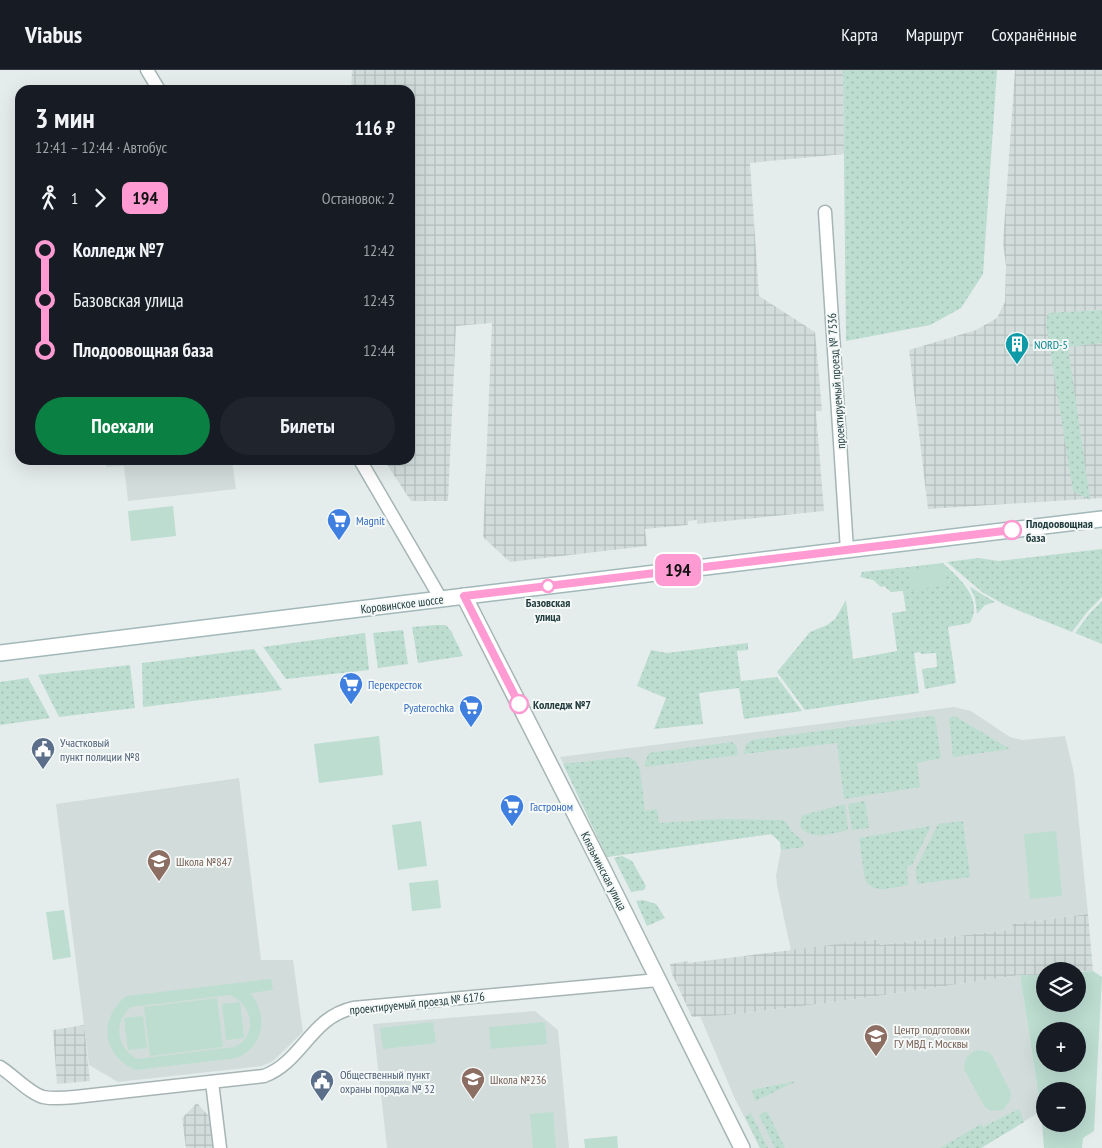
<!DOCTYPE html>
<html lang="ru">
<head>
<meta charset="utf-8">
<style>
  :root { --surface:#171b24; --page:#20242c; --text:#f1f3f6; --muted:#9ea1a6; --line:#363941; --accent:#0b8043 }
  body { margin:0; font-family:"PT Sans Narrow",sans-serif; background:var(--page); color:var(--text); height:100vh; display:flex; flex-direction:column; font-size:19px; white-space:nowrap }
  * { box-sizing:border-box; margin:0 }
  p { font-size:16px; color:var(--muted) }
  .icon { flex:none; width:28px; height:28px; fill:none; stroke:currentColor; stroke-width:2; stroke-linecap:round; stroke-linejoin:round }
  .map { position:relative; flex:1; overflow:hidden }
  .drawer { position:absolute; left:15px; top:15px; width:400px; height:380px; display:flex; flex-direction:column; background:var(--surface); border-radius:15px; box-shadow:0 5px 20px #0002 }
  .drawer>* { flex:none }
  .badge { padding:0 10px; border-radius:8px; font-size:18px; line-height:32px }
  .buttons { position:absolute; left:1036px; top:892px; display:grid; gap:10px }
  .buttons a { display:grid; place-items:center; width:50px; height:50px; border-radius:50%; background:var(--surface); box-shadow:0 5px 20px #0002; font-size:25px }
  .map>.badge { position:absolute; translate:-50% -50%; box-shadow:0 0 0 2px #fff }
  .legs { display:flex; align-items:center; gap:8px; height:55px; padding:0 20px; font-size:16px }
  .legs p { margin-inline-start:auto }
  .summary { display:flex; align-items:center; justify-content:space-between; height:85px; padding:0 20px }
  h1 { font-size:28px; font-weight:700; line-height:38px }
  .button { display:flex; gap:10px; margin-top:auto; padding:10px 20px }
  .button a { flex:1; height:58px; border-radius:30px; background:var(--accent); color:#fff; font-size:20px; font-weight:700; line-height:58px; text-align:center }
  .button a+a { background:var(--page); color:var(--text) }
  ul { padding:0 20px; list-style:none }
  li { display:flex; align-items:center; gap:18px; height:50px; font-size:19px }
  li i { display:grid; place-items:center; width:8px; height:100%; margin:0 6px; background:currentColor }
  li i::after { content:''; width:12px; height:12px; margin:-6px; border:4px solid; border-radius:50%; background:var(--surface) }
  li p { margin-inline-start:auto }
  li:first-child i { background:linear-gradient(#0000 50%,currentColor 0) }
  li:last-child i { background:linear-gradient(currentColor 50%,#0000 0) }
  header { display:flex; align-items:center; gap:30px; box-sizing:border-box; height:70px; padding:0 25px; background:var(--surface); border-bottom:1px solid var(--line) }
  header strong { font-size:24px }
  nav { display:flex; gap:28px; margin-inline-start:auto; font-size:18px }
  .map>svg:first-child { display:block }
</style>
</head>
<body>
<header>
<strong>Viabus</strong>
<nav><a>Карта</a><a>Маршрут</a><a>Сохранённые</a></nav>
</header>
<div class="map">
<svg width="1102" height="1078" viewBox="0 0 1102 1078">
  <defs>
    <pattern id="industrial-grid" width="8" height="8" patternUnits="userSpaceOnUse" patternTransform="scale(1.25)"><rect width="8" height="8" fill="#d2dddb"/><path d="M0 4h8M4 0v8" fill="none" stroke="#b4bfbd"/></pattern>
    <pattern id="grass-dots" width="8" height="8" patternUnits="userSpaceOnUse" patternTransform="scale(1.25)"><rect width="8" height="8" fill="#bdddd1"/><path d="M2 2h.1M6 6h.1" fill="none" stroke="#a2bfb4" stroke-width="1.8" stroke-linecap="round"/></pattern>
  </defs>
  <rect width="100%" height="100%" fill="#e4edec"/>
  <g fill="#d2dddb">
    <polygon points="106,390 232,390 236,419 128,431 124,396 106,397"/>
    <polygon points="954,637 971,641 1010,667 1022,670 1065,666 1074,703 1088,844 1013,854 1010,860 879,875 878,869 791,881 777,815 776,806 781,780 780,772 776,767 771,764 607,787 560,687"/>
    <polygon points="239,708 261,890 293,890 303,962 273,991 262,996 118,1012 89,995 56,734"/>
    <polygon points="1020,905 1041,1041 981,1078 760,1078 735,1029 700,946 729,945 849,930"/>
    <polygon points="535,941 558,960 569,1078 387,1078 373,954"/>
  </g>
  <g fill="url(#industrial-grid)">
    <polygon points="352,0 843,0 844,84 750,93 759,226 815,262 822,341 816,341 824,441 697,454 697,450 688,451 688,455 645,459 647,476 510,492 483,467 492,253 456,256 448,431 411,431 384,390 410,390 410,20 351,20"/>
    <polygon points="1015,0 1102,0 1102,240 1045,244 1102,252 1102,428 928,439 909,280 976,260 997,248 1005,232 1006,196 1003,173"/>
    <polygon points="1088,844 1093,901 1045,901 1045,905 1020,905 849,930 729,945 692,947 672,904 670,894 688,891 688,893 879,869 880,875 1010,860 1013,854"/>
    <polygon points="84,955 90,1011 57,1014 53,960"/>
    <polygon points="197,1033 212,1050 215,1078 186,1078 182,1048"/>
  </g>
  <g fill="url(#grass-dots)">
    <polygon points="843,0 997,0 983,204 961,238 930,255 846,271"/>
    <polygon points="1102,240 1102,273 1068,277 1090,430 1073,421 1046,254 1048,243"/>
    <polygon points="1102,479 1102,527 1088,541 1072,562 1005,535 982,522 947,492 978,488 999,491"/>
    <path d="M943,493C959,508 984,529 970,553L948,557L956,613L925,619L922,599L937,597L936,583L921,584L920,582L914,583L919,623L805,640L777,602L810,562L827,555L835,549L846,530L853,589L897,581L892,543L906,541L903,521L891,522L884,516L881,517L873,510L860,507L862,502Z"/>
    <polygon points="970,517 995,532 985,535 977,544 975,528"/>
    <polygon points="1102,531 1102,574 1075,563 1090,543"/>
    <polygon points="436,555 446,555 451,561 463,586 418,593 412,557"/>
    <polygon points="403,560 408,594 378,598 373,563"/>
    <polygon points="365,563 369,600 286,609 263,577"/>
    <polygon points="748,573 748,580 737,581 741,611 777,607 802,641 744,649 739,618 699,623 703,654 654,659 666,628 637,616 651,580 667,583"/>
    <polygon points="254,579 282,620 143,637 142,593"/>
    <polygon points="130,595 135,638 59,647 38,605"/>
    <polygon points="28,608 50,648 0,655 0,612"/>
    <polygon points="931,646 935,647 941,688 917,693 920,717 844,729 837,673 744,684 746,674 752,670"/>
    <polygon points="952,646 956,647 1010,679 953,687 949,649"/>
    <polygon points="732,672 736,675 738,685 645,697 645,691 649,683"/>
    <path d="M626,687C634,688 638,692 640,700L645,741L657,739L659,753L722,749L783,750L787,753L791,761L803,771L804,777L781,780L780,772L771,764L607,787L563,694Z"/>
    <polygon points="865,731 869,758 852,760 848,734"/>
    <path d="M845,734L848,760C833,763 810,772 800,756L801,748L803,745Z"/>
    <polygon points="963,751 970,807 917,814 916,798 938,754"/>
    <path d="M931,756L912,795L907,796L908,815C894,817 873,825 865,810L859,768Z"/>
    <polygon points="622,786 632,791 646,816 644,820 631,822 614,788"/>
    <polygon points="643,830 656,834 665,848 647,856 636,831"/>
    <polygon points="797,1011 755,1031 752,1020"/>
    <polygon points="1019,1039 1024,1052 981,1078 940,1078 981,1054 983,1057"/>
    <polygon points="767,1041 785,1078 775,1078 759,1045"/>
    <polygon points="751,1043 768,1078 760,1078 745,1046"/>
  </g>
  <g fill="#bdddd1" fill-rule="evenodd">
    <polygon points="173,436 176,466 131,471 128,441"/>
    <polygon points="945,495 947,515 911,520 909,500"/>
    <polygon points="379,666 383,705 319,713 314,674"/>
    <polygon points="421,751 427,796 398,800 392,755"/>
    <polygon points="1056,761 1062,826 1030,829 1024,764"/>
    <polygon points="438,810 441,838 412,841 409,813"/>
    <polygon points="64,840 71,887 53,890 46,842"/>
    <path d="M1093,901L1102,907L1094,1061L1083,1068L1082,1078H1044L1041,1041L1020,905H1045V934H1078V902ZM1045,961H1078V994H1045ZM1045,1021H1078V1054H1045Z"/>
    <path d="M271,909L273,920L250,923C269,945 264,976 237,988L135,1000C102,984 98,950 126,926ZM230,925C253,934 259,967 234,977L137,989C116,978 113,952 131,937Z"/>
    <polygon points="217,928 223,977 150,986 144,937"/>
    <polygon points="240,932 244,968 226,970 222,934"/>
    <polygon points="143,946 147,978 128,980 124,948"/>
    <polygon points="433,952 436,973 383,979 380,958"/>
    <polygon points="545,952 547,974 491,979 489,957"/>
    <path d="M978,980L988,982L992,985L1011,1023L1010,1031L1003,1040L991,1041L984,1036L964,999C964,989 968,983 978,980Z"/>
    <polygon points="553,1042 556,1078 533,1078 530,1044"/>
    <polygon points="617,1066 618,1078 585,1078 584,1069"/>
  </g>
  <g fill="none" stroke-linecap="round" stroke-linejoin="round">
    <g stroke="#a6b5b4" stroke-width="15">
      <g id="minor">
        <polyline points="147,0 159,20"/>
        <polyline points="825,142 847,480"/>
        <polyline points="360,390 441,529"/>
        <path d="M0,997C13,1005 29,1023 43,1027C53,1029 65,1028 75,1027L264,1006C302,992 311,947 353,938L658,910"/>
        <polyline points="212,1012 220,1078"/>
      </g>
    </g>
    <g stroke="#a6b5b4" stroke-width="18">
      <polyline id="tertiary" points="464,526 600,793 742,1078"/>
    </g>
    <g stroke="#a2b8b8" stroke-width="18">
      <polyline id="secondary" points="0,583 441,529 1102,449"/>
    </g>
    <use href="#minor" stroke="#fff" stroke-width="12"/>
    <use href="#tertiary" stroke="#fff" stroke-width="15"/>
    <use href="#secondary" stroke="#fff" stroke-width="15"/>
  </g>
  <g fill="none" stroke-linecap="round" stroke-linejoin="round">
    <g stroke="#fff" stroke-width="11">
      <polyline id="line-1" points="519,634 464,526 1012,460"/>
    </g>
    <use href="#line-1" stroke="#ff9ad2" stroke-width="8"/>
  </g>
  <defs>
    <g id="building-pin" transform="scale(1.25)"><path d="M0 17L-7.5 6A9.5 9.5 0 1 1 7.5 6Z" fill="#0f9aa8" stroke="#f4f9f8"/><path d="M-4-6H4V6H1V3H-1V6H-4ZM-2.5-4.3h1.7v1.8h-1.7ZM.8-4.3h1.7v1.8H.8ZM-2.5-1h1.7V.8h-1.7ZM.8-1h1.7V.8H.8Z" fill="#fff"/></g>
    <g id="supermarket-pin" transform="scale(1.25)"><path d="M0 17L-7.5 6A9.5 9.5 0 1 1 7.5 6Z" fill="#3f7fe0" stroke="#f4f9f8"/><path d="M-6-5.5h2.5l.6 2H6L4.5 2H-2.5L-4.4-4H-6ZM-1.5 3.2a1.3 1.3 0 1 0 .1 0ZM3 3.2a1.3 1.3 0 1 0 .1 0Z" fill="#fff"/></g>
    <g id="civic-pin" transform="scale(1.25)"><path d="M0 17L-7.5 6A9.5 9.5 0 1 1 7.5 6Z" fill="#5c6f8a" stroke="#f4f9f8"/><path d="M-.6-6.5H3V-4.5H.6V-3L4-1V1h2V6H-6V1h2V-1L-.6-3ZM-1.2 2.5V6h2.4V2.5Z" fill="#fff"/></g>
    <g id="school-pin" transform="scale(1.25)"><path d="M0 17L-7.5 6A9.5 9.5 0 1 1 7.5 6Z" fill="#8d6e63" stroke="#f4f9f8"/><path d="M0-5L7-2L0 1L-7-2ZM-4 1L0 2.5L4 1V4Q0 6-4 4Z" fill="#fff"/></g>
    <g id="university-pin" transform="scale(1.25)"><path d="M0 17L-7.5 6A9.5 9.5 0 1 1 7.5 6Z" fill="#8d6e63" stroke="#f4f9f8"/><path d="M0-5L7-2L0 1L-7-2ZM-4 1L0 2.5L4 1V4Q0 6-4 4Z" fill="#fff"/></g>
  </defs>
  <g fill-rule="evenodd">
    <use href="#building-pin" x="1017" y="274"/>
    <use href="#supermarket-pin" x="339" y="450"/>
    <use href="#supermarket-pin" x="351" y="614"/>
    <use href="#supermarket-pin" x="471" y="637"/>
    <use href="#civic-pin" x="43" y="679"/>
    <use href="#supermarket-pin" x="512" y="736"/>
    <use href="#school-pin" x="159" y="791"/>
    <use href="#university-pin" x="876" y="966"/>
    <use href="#school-pin" x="473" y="1009"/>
    <use href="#civic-pin" x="322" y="1011"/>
  </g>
  <g fill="#fff" stroke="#ff9ad2" stroke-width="2.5">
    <circle cx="1012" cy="460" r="9"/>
    <circle cx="548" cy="516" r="6"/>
    <circle cx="519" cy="634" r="9"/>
  </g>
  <g text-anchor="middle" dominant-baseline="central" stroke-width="4" stroke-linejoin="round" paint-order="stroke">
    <g font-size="12" fill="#0d838f" stroke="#f4f9f8" text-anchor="start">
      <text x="1034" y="274">NORD-5</text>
    </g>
    <g font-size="12" fill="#233d3e" stroke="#f4f9f8">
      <text transform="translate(836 311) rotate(-94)">проектируемый проезд № 7536</text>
      <text transform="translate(402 534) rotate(-7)">Коровинское шоссе</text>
      <text transform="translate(604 801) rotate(63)">Клязьминская улица</text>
      <text transform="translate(417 933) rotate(-6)">проектируемый проезд № 6176</text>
    </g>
    <g font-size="12" fill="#366cbe" stroke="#f4f9f8" text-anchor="start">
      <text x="356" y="450">Magnit</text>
      <text x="368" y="614">Перекресток</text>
      <text x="454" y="637" text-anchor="end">Pyaterochka</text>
      <text x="530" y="736">Гастроном</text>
    </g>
    <g font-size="12" font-weight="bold" fill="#233d3e" stroke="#f4f9f8" text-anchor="start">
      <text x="1026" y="453">Плодоовощная<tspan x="1026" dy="14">база</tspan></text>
      <text x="548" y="532" text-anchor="middle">Базовская<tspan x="548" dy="14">улица</tspan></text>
      <text x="533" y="634">Колледж №7</text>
    </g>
    <g font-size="12" fill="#4e5e75" stroke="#f4f9f8" text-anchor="start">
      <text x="60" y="672">Участковый<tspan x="60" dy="14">пункт полиции №8</tspan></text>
      <text x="340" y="1004">Общественный пункт<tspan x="340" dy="14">охраны порядка № 32</tspan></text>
    </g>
    <g font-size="12" fill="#785e54" stroke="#f4f9f8" text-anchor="start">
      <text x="176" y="791">Школа №847</text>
      <text x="894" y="959">Центр подготовки<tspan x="894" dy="14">ГУ МВД г. Москвы</tspan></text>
      <text x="490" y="1009">Школа №236</text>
    </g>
  </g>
</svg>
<div class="buttons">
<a><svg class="icon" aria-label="layers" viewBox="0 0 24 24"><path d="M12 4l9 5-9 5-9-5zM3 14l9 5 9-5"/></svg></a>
<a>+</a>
<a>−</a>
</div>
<b class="badge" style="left:678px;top:500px;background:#ff9ad2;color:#111">194</b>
<section class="drawer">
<div class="summary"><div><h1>3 мин</h1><p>12:41 – 12:44 · Автобус</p></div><b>116 ₽</b></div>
<div class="legs"><svg class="icon" aria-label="walk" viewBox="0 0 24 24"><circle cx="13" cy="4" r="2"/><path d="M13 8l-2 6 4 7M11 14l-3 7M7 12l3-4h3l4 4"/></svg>1<svg class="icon" aria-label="forward" viewBox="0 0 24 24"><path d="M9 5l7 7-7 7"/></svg><b class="badge" style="background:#ff9ad2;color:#111">194</b><p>Остановок: 2</p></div>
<ul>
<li><i style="color:#ff9ad2"></i><b>Колледж №7</b><p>12:42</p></li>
<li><i style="color:#ff9ad2"></i><span>Базовская улица</span><p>12:43</p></li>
<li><i style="color:#ff9ad2"></i><b>Плодоовощная база</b><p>12:44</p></li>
</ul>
<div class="button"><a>Поехали</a><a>Билеты</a></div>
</section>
</div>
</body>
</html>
